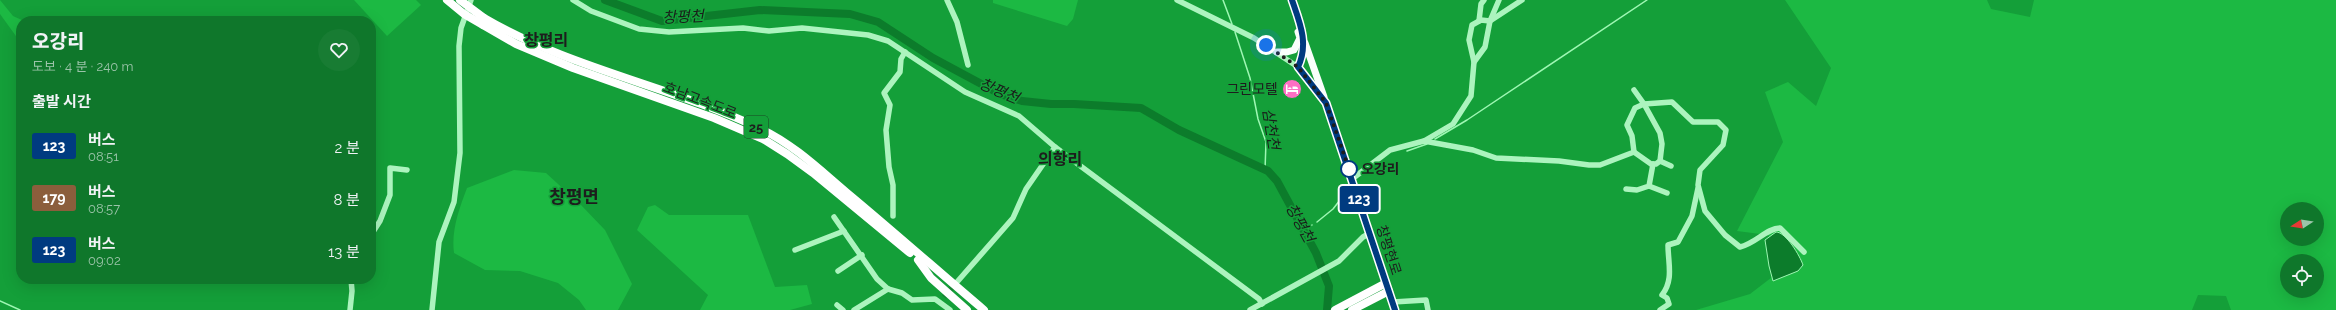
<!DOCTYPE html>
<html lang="ko">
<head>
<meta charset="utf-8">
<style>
  :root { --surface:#0f772b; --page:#187c33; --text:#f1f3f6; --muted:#9bc4a9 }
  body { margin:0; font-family:Raleway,"Noto Sans KR",sans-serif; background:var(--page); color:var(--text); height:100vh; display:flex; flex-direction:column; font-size:15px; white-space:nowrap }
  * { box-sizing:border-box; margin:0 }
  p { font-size:13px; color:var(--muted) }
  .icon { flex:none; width:22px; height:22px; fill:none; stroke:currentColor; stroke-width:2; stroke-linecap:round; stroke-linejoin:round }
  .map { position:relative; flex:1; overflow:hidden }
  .side { position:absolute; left:16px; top:16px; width:360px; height:268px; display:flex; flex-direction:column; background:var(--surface); border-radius:16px; box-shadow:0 4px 16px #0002 }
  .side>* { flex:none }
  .badge { padding:0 8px; border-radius:3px; font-size:14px; line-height:26px }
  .needle { width:26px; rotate:258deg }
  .tools { position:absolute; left:2280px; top:202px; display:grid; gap:8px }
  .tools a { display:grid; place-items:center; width:44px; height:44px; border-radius:50%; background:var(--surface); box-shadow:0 4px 16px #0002; font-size:20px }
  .you { position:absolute; width:20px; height:20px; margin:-10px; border:3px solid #fff; border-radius:50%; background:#1a73e8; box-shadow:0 0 0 6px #1a73e833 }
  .map>.badge { position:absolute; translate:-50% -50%; box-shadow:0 0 0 2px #fff }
  h2 { padding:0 16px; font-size:15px; line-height:36px }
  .round { display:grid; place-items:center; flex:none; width:42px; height:42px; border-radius:21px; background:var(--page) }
  .summary { display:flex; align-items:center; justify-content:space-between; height:68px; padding:0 16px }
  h1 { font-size:19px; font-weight:800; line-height:30px }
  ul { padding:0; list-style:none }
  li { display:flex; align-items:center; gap:12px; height:52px; padding:0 16px }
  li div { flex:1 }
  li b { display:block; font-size:15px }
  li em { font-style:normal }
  li .badge { min-width:44px; font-weight:700; text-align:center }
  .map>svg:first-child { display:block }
</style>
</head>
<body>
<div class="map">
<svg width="2336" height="310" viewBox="0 0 2336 310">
  <rect width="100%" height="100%" fill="#149f39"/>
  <g fill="#1cb943" fill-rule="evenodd">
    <polygon points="0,0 13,16 24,21 21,21 21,43 0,14"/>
    <polygon points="354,0 416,0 421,5 387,36"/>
    <polygon points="993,0 1078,0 1073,19 1067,26 993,3"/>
    <path d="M1785,0H1987L1991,9L2030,17L2034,0H2336V310H2231L2226,296L2198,295L2192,310H1696L1750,294L1793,261L1768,235L1737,231L1783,142L1765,92L1788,82L1816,106L1831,68ZM2287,209H2317V239H2287ZM2287,261H2317V291H2287Z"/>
    <path d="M514,170L546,173L581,205L605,230L632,284L618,310H586L579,300L558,283L520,271L485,270L454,253C451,231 459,209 467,188Z"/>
    <polygon points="655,205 669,215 748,215 775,287 807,285 812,304 790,310 700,310 708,295 637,230 648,207"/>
  </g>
  <path fill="#0c7c2b" stroke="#9ef7b3" d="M1776,232C1786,232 1800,256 1803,265L1798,271L1773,281L1769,266L1765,240Z"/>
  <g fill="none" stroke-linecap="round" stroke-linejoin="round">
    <g stroke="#9ef7b3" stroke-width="1.5">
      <polyline points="1223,0 1232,24"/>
      <polyline points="1235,32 1250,78 1258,119 1266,142 1265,170"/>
      <polyline points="1435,139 1467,120 1647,0"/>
      <polyline points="1407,151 1427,144"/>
      <polyline points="1317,222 1333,209 1351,186"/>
      <polyline points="1304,231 1312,225"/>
      <polyline points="0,301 20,310"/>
    </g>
    <polyline stroke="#0c7c2b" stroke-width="8" points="605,0 662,21 760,10 850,14 878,22 933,58 1000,94 1022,101 1051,104 1074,104 1141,108 1179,130 1268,171 1277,181 1316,253 1329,286 1327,310"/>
    <polyline stroke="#168533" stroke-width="5.5" stroke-dasharray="5.5 3" stroke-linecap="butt" points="944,297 957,282"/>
    <g stroke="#acf4be" stroke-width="5.5">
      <polyline points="573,0 591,11 639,29 669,32 743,28 769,31 802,28 868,35 888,41 965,92 1019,116 1055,147 1259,299 1262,304"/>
      <polyline points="947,0 957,22 968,65"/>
      <polyline points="1177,0 1254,38 1298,67"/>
      <polyline points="1479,21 1481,4 1484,0"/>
      <polyline points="1474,62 1469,40 1472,25 1481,20 1490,21 1522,0"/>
      <polyline points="1424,141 1453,124 1471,96 1474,62 1485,47 1490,21 1499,0"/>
      <polyline points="1634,152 1651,164 1656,164 1660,161 1662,144 1660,133 1644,104 1634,90"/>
      <polyline points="1660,161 1671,166"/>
      <path d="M1352,179L1390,150L1424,141L1473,150L1496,158L1559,161L1589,165H1600L1634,152L1632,136L1627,125L1635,108L1644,104L1672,102L1693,122H1718L1726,130L1723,145L1700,170L1698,185L1705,211L1725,235L1740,247C1755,244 1767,228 1780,228L1804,252"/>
      <polyline points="1649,186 1667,193"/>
      <polyline points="1626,189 1637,190 1649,186 1653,164"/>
      <polyline points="893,216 893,185 889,167 886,130 890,105 884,93 900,72 901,59 905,52"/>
      <polyline points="834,217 877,279 888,289 902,293 912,300 935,299 950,310"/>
      <polyline points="371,235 380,221 390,195 390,168 407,170"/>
      <polyline points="795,250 844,231"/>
      <polyline points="838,271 862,255"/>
      <polyline points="957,282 1013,218 1026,189 1055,147"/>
      <polyline points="1393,302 1426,300 1428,310"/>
      <polyline points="837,305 843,310"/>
      <polyline points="350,310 352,291 351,279"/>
      <polyline points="432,310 439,242 454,202 460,153 459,46 461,28 471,0"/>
      <polyline points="854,310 888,289"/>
      <polyline points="1250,310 1339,261 1363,237 1370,233"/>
      <path d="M1660,310L1669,304L1667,298L1662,295C1674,280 1668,263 1668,245L1678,242L1692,216L1698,188"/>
    </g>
    <g stroke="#f9fffb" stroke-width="7">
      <path d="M1292,0C1299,23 1309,44 1298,67L1326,103L1395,310"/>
      <polyline points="1305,43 1324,97"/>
      <polyline points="1277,52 1287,52 1294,50 1300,38 1298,32"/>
    </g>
    <g stroke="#fff" stroke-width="8">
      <path d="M484,18C571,69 671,86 761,129C793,144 820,170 846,192C893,231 938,271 984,310"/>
      <polyline points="483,25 516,44 573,68 714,118 763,139 787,154 813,173 910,253"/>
      <polyline points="918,260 931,278 967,310"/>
      <polyline points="1335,310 1386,283"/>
      <polyline points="1352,310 1389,291"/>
    </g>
    <g stroke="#fff" stroke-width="8">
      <polyline points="447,0 464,14 483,25"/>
      <polyline points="460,0 484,18"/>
    </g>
  </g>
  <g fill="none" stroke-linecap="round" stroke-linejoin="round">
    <g stroke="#fff" stroke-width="9">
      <path id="line" d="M1292,0C1300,23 1309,44 1298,67L1326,103L1395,310"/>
    </g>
    <use href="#line" stroke="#003b80" stroke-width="6"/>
    <polyline stroke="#1d1d1d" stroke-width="4" stroke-dasharray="0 7.2" points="1266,45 1298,67 1326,103 1349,169"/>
  </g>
  <defs>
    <g id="hotel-disc" transform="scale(1)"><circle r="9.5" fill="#ff6fc4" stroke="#149f39"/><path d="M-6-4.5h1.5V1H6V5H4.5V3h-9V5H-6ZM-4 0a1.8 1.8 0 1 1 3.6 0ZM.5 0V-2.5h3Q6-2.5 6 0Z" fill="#fff"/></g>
  </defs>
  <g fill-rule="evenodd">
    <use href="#hotel-disc" x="1292" y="89"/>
  </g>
  <circle fill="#fff" stroke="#003b80" stroke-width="2" cx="1349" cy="169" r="8"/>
  <g text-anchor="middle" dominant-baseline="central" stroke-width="3" stroke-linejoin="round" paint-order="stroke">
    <rect fill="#149f39" stroke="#1a4425" stroke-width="1" x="744" y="116" width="24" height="22" rx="3"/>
    <g font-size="13" font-weight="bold" fill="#1d1d1d">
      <text x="756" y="127">25</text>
    </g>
    <g font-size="14" fill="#1d1d1d" stroke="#149f39" text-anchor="end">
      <text x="1278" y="89">그린모텔</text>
    </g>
    <g font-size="14" fill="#1d1d1d" stroke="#149f39">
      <text transform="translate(700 100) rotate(21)">호남고속도로</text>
      <text transform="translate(1389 250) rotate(72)">창평현로</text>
    </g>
    <g font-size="14" font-weight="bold" fill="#1d1d1d" stroke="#149f39" text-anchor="start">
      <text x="1361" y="169">오강리</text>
    </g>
    <g font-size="15" font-style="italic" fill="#191d1a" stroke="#149f39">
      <text transform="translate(683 17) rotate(-3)">창평천</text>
      <text transform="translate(999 91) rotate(23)">창평천</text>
      <text transform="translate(1271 129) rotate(81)">삼천천</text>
      <text transform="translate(1300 223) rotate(61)">창평천</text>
    </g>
    <g font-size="16" font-weight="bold" fill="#1d1d1d" stroke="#149f39">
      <text x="546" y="40">창평리</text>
      <text x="1060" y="159">의항리</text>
    </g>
    <g font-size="18" font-weight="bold" fill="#1d1d1d" stroke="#149f39">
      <text x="574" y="196">창평면</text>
    </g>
  </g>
</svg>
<div class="tools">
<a><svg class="needle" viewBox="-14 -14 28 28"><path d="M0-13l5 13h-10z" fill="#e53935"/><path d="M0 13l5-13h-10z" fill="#9bc4a9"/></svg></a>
<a><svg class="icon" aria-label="locate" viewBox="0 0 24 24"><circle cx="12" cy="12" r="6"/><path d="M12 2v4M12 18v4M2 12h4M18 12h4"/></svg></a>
</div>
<div class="you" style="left:1266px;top:45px"></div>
<b class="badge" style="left:1359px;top:199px;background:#003b80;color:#fff">123</b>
<section class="side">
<div class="summary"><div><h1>오강리</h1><p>도보 · 4 분 · 240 m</p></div><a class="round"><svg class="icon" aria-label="heart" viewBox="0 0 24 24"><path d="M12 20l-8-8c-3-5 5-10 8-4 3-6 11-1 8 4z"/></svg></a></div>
<h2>출발 시간</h2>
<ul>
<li><span class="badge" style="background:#003b80;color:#fff">123</span><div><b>버스</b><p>08:51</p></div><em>2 분</em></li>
<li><span class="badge" style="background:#8b5e3c;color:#fff">179</span><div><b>버스</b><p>08:57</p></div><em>8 분</em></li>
<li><span class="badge" style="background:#003b80;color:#fff">123</span><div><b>버스</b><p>09:02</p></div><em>13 분</em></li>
</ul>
</section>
</div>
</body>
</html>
